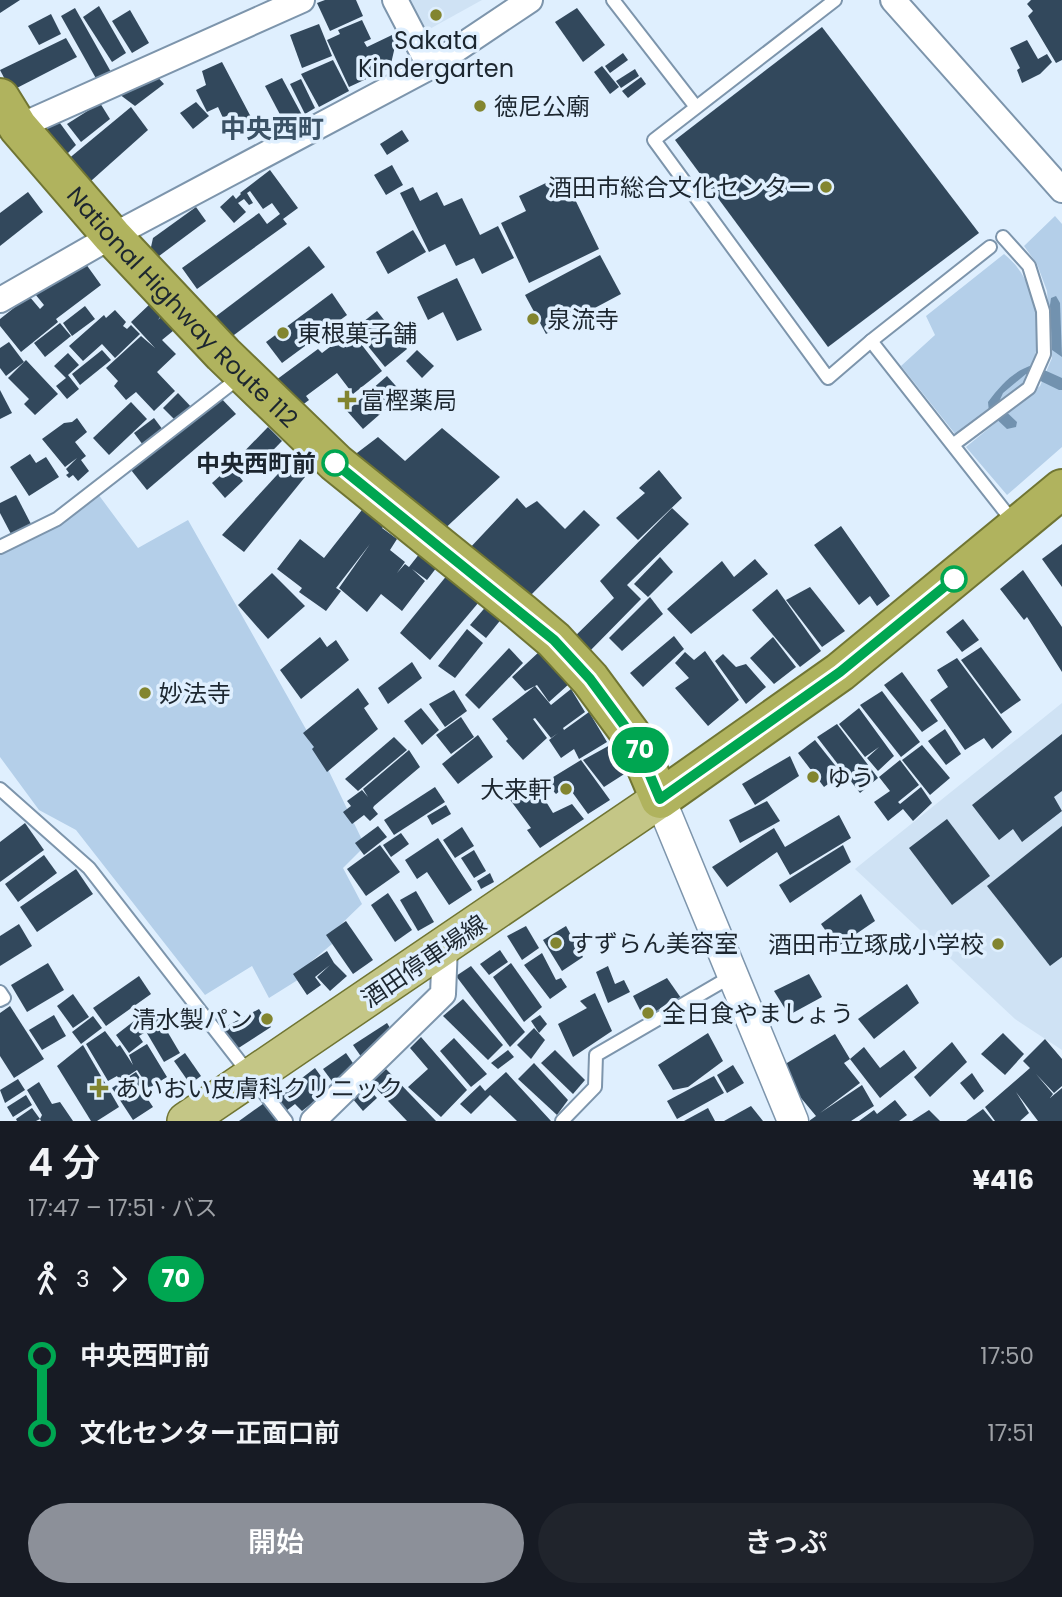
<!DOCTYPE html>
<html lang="ja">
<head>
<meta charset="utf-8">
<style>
  :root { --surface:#171b24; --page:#20242c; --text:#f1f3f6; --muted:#9ea1a6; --accent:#8c9099 }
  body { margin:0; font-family:Poppins,"Noto Sans JP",sans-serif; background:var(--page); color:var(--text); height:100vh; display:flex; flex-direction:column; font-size:26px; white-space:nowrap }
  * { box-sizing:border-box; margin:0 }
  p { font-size:23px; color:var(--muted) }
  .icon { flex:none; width:38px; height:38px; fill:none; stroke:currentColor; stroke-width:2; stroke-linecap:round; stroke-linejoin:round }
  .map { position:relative; height:1121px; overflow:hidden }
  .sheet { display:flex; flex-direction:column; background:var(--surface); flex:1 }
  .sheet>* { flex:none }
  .badge { padding:0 14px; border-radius:23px; font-size:24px; line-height:46px }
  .map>.badge { position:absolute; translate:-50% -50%; box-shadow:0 0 0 4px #fff }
  .legs { display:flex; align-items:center; gap:10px; height:77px; padding:0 28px; font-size:23px }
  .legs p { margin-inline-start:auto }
  .headline { display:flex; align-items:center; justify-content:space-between; height:119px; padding:0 28px }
  h1 { font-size:38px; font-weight:600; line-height:52px }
  .action { display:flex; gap:14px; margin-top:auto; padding:14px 28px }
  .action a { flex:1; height:80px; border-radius:42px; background:var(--accent); color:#fff; font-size:28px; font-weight:600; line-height:80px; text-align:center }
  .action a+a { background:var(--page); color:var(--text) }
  ul { padding:0 28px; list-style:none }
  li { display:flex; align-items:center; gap:24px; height:77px; font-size:26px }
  li i { display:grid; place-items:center; width:10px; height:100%; margin:0 9px; background:currentColor }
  li i::after { content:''; width:18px; height:18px; margin:-9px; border:5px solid; border-radius:50%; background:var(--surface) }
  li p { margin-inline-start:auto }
  li:first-child i { background:linear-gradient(#0000 50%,currentColor 0) }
  li:last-child i { background:linear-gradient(currentColor 50%,#0000 0) }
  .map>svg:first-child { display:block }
</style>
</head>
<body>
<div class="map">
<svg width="1062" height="1121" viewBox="0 0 1062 1121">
  <rect width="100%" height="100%" fill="#dfeffe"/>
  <g fill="#cfe2f4">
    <polygon points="410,0 482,0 426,31"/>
    <polygon points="1062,703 1062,1050 1015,1019 855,869"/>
  </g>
  <g fill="#b4cfe9">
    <polygon points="1055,216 1062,224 1062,447 1007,495 966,447 1040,386 1052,358 1047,291 1037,264 1024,246"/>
    <path d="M1004,254C1039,281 1049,344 1024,381C1016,394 971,423 956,435L901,366L935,335L926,316Z"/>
    <polygon points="98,494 138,548 188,520 325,763 365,846 343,868 362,904 334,931 338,939 307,965 312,971 269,998 252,966 205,995 76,830 39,810 0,757 0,555"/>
  </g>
  <g fill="#7292af">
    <polygon points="1056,296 1060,303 1062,357 1052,350 1050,305 1051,298"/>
    <path d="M1033,365L1062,378V390H1059L1026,374L1003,393L998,404L1017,422L1016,427L1007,429L989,412L988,402C1001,385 1013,371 1033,365Z"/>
  </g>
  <g fill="#32485c">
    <polygon points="0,0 20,0 0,13"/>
    <polygon points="325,0 356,0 363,16 330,31 317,3"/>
    <polygon points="1031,0 1062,0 1062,60 1056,63 1028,16 1033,11 1027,4"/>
    <polygon points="99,6 126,53 112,62 83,17"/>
    <polygon points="75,8 111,72 98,82 61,16"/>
    <polygon points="577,8 605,45 583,62 555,22"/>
    <polygon points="130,10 149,43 132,53 112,21"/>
    <polygon points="51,14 61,34 39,45 28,26"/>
    <polygon points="362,20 371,39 364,42 367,47 392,35 396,42 390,68 349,87 327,40 340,34 338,30"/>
    <polygon points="319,24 332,56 302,68 290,35"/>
    <polygon points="822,27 979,233 828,347 675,140"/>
    <polygon points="66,38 77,57 11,91 0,70"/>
    <polygon points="1027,40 1038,59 1047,54 1052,62 1040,74 1022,83 1017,70 1020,68 1010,48"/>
    <polygon points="623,53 628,60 610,73 605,66"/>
    <polygon points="333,60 349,91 319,107 301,74"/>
    <polygon points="222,62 252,119 236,127 230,114 223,118 218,107 207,112 196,90 206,85 202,71"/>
    <polygon points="602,66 619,87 610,94 594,72"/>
    <polygon points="635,69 639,76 621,88 616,81"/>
    <polygon points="153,72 164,84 135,106 119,94"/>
    <polygon points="641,77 646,84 628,98 622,91"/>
    <polygon points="282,78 302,115 285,124 265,86"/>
    <polygon points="301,79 315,108 305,114 290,84"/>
    <polygon points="196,102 209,116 193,129 180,113"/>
    <polygon points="100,103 110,119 81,142 67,124"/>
    <polygon points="131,107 148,130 82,189 61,165"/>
    <polygon points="57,119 76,145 62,159 37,134"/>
    <polygon points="402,130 409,141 387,155 380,144"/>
    <polygon points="392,165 403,185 386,195 374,175"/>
    <polygon points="270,170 298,208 283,219 287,224 197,289 182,268 259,213 267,224 280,214 272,203 263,209 250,191 247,193 253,203 249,205 244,199 238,203 246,212 234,223 220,207 233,195 236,199 241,194 240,193"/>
    <polygon points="550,181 556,195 570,189 599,249 529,283 501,223 526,211 519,196"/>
    <polygon points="413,187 420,201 437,192 444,206 462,198 480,235 498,226 514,258 482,274 474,258 456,266 445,244 429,252 400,193"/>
    <polygon points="28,192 43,212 0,246 0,213"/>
    <polygon points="196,207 206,221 147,265 153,238"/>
    <polygon points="413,230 426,252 388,274 376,252"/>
    <polygon points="309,246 325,267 226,341 211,320"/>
    <polygon points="600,255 621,294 546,334 525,295"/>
    <polygon points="83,260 101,285 56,319 58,322 21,352 0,326 0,319 29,296 40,309 44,305 35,294"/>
    <polygon points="457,278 482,330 457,341 443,312 428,320 417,297"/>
    <polygon points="332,293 347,315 282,363 266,342"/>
    <polygon points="152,302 163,313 158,320 166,312 179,326 162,340 176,354 157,372 175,391 154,411 136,392 126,400 114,386 118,381 106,368 141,336 155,348 131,322"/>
    <polygon points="85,306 95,319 72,336 63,323"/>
    <polygon points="115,310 126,322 123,326 127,329 131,325 140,334 115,358 102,344 83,361 69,346 104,315 106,318"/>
    <polygon points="377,311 407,349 385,367 354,329"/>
    <polygon points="60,323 71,336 45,357 34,343"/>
    <polygon points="351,331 382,371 353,394 337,373 306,396 309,400 293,412 272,383 318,349 322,353"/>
    <polygon points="9,342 24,362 6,376 0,368 0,348"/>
    <polygon points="102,350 111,360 80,385 72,374"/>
    <polygon points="417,350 434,366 422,378 406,361"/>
    <polygon points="68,353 79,365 68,375 79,389 67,399 56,386 66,378 54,366"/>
    <polygon points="26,360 58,394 35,415 24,404 29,399 8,378"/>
    <polygon points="387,376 403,394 363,429 347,411"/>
    <polygon points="0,390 12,413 0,419"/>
    <polygon points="178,393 194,410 179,424 163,408"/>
    <polygon points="220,397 236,414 147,490 131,470"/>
    <polygon points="131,402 147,419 109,455 93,438"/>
    <polygon points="77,418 87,432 75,442 86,456 81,460 89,471 78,481 73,475 69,478 66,475 69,473 66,469 77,458 65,467 42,439 64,423 72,422"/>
    <polygon points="154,418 166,434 146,449 134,433"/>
    <polygon points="268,427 282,441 247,477 233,463"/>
    <polygon points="442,428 500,477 438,535 353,456 378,437 405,461"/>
    <polygon points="30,454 36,463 46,457 59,477 29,496 10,467"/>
    <polygon points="288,463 305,477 244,552 222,535"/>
    <polygon points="231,466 243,481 225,498 212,483"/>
    <polygon points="659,470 682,498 638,540 616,518 645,493 639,488"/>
    <polygon points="16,495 31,524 11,534 0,513 0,503"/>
    <polygon points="517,498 526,508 537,501 565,529 584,510 600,525 528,598 467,551"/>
    <polygon points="365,506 387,522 382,528 397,539 390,550 405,562 397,573 405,564 409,567 420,553 437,567 427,580 412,569 425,581 402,611 381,594 367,612 339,588 370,544 336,588 341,591 326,611 299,592 302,588 277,569 300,539 324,558"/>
    <polygon points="672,508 689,524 627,585 641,599 585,656 570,641 614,598 600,581"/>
    <polygon points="841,526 890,596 877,606 870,596 859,605 814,545"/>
    <polygon points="1062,544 1062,587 1042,559"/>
    <polygon points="660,557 673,572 648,597 634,584"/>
    <polygon points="755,559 768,574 691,634 667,609 722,561 734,577"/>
    <polygon points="1023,570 1062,627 1062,672 1027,617 1024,620 1000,589"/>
    <polygon points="272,573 305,606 268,639 238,605"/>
    <polygon points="448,574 479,602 430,660 400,633"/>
    <polygon points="810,587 845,631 822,647 786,600"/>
    <polygon points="777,589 821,651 800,667 752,610"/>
    <polygon points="650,597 663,614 622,651 609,638"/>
    <polygon points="489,603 503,617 486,638 470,625"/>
    <polygon points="963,619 979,640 962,652 946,632"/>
    <polygon points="467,629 483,643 455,678 438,666"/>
    <polygon points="674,636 684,649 643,687 630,673"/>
    <polygon points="320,637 327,647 336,640 349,660 301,699 280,670"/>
    <polygon points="773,637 796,667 774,684 750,658"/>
    <polygon points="981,647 1021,700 1001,714 961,660"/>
    <polygon points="509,648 523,663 479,709 465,695"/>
    <polygon points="540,651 569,684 549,702 537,685 535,686 551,705 571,689 585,712 563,728 564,730 589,712 607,742 579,759 574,749 561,758 549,740 558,733 551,738 535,718 533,719 547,738 523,760 506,741 508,739 492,719 535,686 525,691 512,677"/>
    <polygon points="705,651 739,700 708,726 675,688 689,678 675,663 685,652 694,660"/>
    <polygon points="723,654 736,667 746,664 766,687 746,704 715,661"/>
    <polygon points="957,658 1012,732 992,749 984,738 965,750 930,700 948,687 937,670"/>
    <polygon points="412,662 422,678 388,704 378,688"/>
    <polygon points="902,672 938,721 922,732 884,685"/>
    <polygon points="358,688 369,704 364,708 378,729 327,772 312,749 314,747 303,733"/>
    <polygon points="454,690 467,711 445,727 429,704"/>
    <polygon points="882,691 920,742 901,757 860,705"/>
    <polygon points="421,708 439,730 422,745 404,721"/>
    <polygon points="859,708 894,756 878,771 867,758 879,747 865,757 839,724"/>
    <polygon points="461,717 474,737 451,754 436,735"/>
    <polygon points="837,724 878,778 860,793 817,737"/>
    <polygon points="945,729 961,754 946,765 928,741"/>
    <polygon points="1062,734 1062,791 1054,797 1062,811 1022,842 1013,829 999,840 972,805"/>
    <polygon points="478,735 493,757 458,784 442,764"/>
    <polygon points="394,737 407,750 358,791 345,779"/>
    <polygon points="815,740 842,774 824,787 798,753"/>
    <polygon points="612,744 629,771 604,787 583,760"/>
    <polygon points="922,745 950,778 930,795 902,760"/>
    <polygon points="409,750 420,767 374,806 373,808 378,814 370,821 364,815 352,824 343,812 351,806 347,801 362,790 368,797 363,789"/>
    <polygon points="790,756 799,776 755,805 742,784"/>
    <polygon points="581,760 610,800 588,814 567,785 556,794 545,782"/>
    <polygon points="900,760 919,785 898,802 900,804 921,787 932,803 913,821 903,809 888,821 874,802 890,791 879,777"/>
    <polygon points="531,777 553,813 572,804 584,819 540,848 527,830 531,828 505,793"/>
    <polygon points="435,787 445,802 394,835 384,820"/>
    <polygon points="767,801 780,821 740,843 729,820"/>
    <polygon points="446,805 451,814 432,825 427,816"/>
    <polygon points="839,815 851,838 790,875 777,852 727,887 712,867 774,828 785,847"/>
    <polygon points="947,819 990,876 952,905 909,848"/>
    <polygon points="25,823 44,850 0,882 0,842"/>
    <polygon points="378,826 387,837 364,855 355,843"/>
    <polygon points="1062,826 1062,957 1050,966 987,886"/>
    <polygon points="462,827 474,846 455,858 443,840"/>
    <polygon points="401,833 409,844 391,857 383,845"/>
    <polygon points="438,838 472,890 449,905 427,872 417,879 405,860"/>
    <polygon points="380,845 400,872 366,896 347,869"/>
    <polygon points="843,845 851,862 790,903 779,885"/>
    <polygon points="474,850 486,871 474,878 461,858"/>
    <polygon points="44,855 57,873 18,902 5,884"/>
    <polygon points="76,869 93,894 37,932 20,907"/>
    <polygon points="490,873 494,882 481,889 477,881"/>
    <polygon points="416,891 434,922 418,931 400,900"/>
    <polygon points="388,893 412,930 395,942 371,905"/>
    <polygon points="861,894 875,921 837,947 821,924"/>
    <polygon points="346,921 373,960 353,974 326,935"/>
    <polygon points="19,924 32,946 0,966 0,936"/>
    <polygon points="526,926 539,948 522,960 507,936"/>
    <polygon points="566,926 583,957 562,971 543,940"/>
    <polygon points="500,950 508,962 489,975 480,964"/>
    <polygon points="327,951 334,963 347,976 330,991 317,977 330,965 315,977 321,985 307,995 293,974"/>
    <polygon points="542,953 556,980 561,978 567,987 550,999 524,965"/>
    <polygon points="48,963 64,990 27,1012 11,985"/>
    <polygon points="511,963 542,1007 524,1022 493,977"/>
    <polygon points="471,966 525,1032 510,1047 456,976"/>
    <polygon points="608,966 615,984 624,980 630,992 608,1003 596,972"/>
    <polygon points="809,974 822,997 789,1015 774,991"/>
    <polygon points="139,976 151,994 106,1026 93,1008"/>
    <polygon points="667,978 681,998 645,1020 633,996"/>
    <polygon points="907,984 919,1003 874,1039 858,1019"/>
    <polygon points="595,993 612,1031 573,1057 558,1024 587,1008 580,1001"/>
    <polygon points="73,994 89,1017 73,1028 57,1006"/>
    <polygon points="463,999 503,1045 488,1060 443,1016"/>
    <polygon points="10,1006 44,1059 14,1078 0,1056 0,1013"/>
    <polygon points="154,1009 180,1053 164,1062 138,1018"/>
    <polygon points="259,1009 271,1027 237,1049 221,1029"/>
    <polygon points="54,1015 66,1036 42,1050 29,1030"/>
    <polygon points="540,1015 547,1024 539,1033 531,1021"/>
    <polygon points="93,1016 102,1028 81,1044 72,1032"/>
    <polygon points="134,1021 144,1033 139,1036 143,1042 129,1053 116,1035"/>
    <polygon points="387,1023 395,1036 362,1058 353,1045"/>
    <polygon points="534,1028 545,1040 531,1059 517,1045"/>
    <polygon points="105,1031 117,1047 120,1045 133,1065 129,1055 147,1044 167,1077 149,1088 137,1070 120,1081 117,1076 108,1081 86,1044"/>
    <polygon points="708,1033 723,1061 688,1087 673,1090 658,1065"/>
    <polygon points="1003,1033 1024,1054 1005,1075 981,1054"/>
    <polygon points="835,1034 850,1059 844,1063 860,1083 820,1113 862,1085 874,1106 851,1121 809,1121 816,1116 777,1069"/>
    <polygon points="421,1037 467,1090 441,1117 408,1087 428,1069 410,1048"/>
    <polygon points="454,1038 487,1074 471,1087 440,1051"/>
    <polygon points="1045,1039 1062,1059 1062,1086 1054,1093 1036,1074 1053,1094 1050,1098 1062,1088 1062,1121 1038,1121 1016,1092 1029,1113 1020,1121 995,1121 985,1107 1030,1068 1023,1061"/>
    <polygon points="952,1042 967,1062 930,1097 914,1077"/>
    <polygon points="83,1045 119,1107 97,1121 91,1121 57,1066"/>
    <polygon points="864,1047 880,1068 904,1050 917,1068 880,1098 850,1059"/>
    <polygon points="508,1050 514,1057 498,1069 491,1063"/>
    <polygon points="555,1050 585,1080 573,1094 541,1063"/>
    <polygon points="185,1053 201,1076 190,1084 174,1061"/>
    <polygon points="346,1053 357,1069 334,1084 323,1069"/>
    <polygon points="534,1063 568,1100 557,1115 518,1079"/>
    <polygon points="733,1065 744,1083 727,1093 717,1075"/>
    <polygon points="315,1068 330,1089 302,1111 295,1104 286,1111 276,1098"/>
    <polygon points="386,1069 436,1121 407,1121 371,1083"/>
    <polygon points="136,1072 145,1086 141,1089 153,1107 133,1120 112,1088"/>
    <polygon points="506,1072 551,1121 517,1121 490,1095 471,1114 460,1104 480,1085 485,1091"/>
    <polygon points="972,1073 984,1091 974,1100 960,1083"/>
    <polygon points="714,1076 724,1093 677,1119 667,1101"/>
    <polygon points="18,1079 25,1090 5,1103 0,1090"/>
    <polygon points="39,1082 52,1104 60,1102 73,1121 41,1121 40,1119 36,1121 17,1121 16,1119 32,1108 40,1119 42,1115 27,1090"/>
    <polygon points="365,1085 377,1098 363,1111 352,1098"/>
    <polygon points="26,1095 32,1105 13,1117 7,1107"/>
    <polygon points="895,1100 907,1115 899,1121 859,1121 874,1110 877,1114"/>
    <polygon points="267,1101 281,1121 239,1121"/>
    <polygon points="751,1106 763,1121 724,1121"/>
    <polygon points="708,1108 715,1121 684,1121"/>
    <polygon points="983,1109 993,1121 966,1121"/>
    <polygon points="929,1110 940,1121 912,1121"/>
  </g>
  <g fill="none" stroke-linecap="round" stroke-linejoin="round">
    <g stroke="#7d95ac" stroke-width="16">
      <g id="service">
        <polyline points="613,0 696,107"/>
        <polyline points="835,0 654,140 828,378 871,341 1014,523"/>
        <polyline points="871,341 990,247"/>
        <polyline points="954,444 1029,388 1044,354 1043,311 1029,266 1003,237"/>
        <polyline points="0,547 57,519 240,377"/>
        <polyline points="0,789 89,868 286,1121"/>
        <polyline points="0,992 4,998 0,1000"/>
        <polyline points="562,1121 595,1087 596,1055 732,976"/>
      </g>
    </g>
    <g stroke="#7d95ac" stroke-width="28">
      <g id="minor">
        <polyline points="395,0 430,67"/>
        <polyline points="893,0 1062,190"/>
        <polyline points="18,127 302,0"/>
        <polyline points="0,300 112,236 430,67 530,0"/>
        <polyline points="313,1121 443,994 445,946"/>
      </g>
    </g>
    <g stroke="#7d95ac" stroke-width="33">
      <polyline id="tertiary" points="660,799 793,1121"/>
    </g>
    <g stroke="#707533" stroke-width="40">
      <polyline id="primary" points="186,1121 660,799"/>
    </g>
    <g stroke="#707533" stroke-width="42">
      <g id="trunk">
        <path id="s1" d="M0,98L18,127L112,236L223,354L336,463L521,612L554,640L590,679L635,740L660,799L840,672L1062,489"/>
      </g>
    </g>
    <use href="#service" stroke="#fff" stroke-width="12"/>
    <use href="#minor" stroke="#fff" stroke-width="24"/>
    <use href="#tertiary" stroke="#fff" stroke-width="30"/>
    <use href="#primary" stroke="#c4c686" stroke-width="37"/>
    <use href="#trunk" stroke="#b0b35e" stroke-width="38"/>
  </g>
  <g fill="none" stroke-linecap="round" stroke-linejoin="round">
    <g stroke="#fff" stroke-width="16">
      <polyline id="line-1" points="335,463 554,640 590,679 635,740 660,799 840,672 954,579"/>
    </g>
    <use href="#line-1" stroke="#00a651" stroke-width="10"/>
  </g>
  <g fill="#82852f" stroke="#dfeffe" stroke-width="2.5">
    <circle cx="436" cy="15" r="7"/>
    <circle cx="480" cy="106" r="7"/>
    <circle cx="826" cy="187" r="7"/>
    <circle cx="533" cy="319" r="7"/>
    <circle cx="283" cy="333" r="7"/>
    <path d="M343.5 389.5h7v7h7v7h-7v7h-7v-7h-7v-7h7z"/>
    <circle cx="145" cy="693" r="7"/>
    <circle cx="813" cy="777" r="7"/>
    <circle cx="566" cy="789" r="7"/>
    <circle cx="556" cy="943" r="7"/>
    <circle cx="998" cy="944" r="7"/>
    <circle cx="648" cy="1013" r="7"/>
    <circle cx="267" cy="1019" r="7"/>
    <path d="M95.5 1077.5h7v7h7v7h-7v7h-7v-7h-7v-7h7z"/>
  </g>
  <g fill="#fff" stroke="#00a651" stroke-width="3.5">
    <circle cx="335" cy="463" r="12"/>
    <circle cx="954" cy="579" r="12"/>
  </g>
  <g text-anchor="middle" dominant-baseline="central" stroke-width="7" stroke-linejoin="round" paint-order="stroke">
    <g font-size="24" fill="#1c262f" stroke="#dfeffe" text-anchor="start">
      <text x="436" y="40" text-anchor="middle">Sakata<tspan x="436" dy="28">Kindergarten</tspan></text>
      <text x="494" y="106">徳尼公廟</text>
      <text x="812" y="187" text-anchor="end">酒田市総合文化センター</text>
      <text x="547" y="319">泉流寺</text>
      <text x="297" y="333">東根菓子舗</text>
      <text x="361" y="400">富樫薬局</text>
      <text x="159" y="693">妙法寺</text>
      <text x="827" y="777">ゆう</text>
      <text x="552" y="789" text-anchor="end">大来軒</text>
      <text x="570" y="943">すずらん美容室</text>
      <text x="984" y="944" text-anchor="end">酒田市立琢成小学校</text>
      <text x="662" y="1013">全日食やましょう</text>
      <text x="253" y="1019" text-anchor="end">清水製パン</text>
      <text x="115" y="1088">あいおい皮膚科クリニック</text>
    </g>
    <g font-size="24" fill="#1c262f" stroke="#dfeffe">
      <text stroke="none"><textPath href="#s1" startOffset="278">National Highway Route 112</textPath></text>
      <text transform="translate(424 961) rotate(-34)">酒田停車場線</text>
    </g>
    <g font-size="24" font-weight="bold" fill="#1c262f" stroke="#dfeffe" text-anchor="end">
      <text x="316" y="463">中央西町前</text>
    </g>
    <g font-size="26" font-weight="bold" fill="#3b5266" stroke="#dfeffe">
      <text x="272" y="129">中央西町</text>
    </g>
  </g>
</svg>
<b class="badge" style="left:640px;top:750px;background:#00a651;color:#fff">70</b>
</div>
<section class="sheet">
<div class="headline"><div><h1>4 分</h1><p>17:47 – 17:51 · バス</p></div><b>¥416</b></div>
<div class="legs"><svg class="icon" aria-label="walk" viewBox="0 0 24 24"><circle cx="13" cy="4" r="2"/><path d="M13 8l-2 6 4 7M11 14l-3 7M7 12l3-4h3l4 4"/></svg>3<svg class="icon" aria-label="forward" viewBox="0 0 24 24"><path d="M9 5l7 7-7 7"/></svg><b class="badge" style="background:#00a651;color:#fff">70</b></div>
<ul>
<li><i style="color:#00a651"></i><b>中央西町前</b><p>17:50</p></li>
<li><i style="color:#00a651"></i><b>文化センター正面口前</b><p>17:51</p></li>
</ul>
<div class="action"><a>開始</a><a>きっぷ</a></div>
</section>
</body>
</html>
